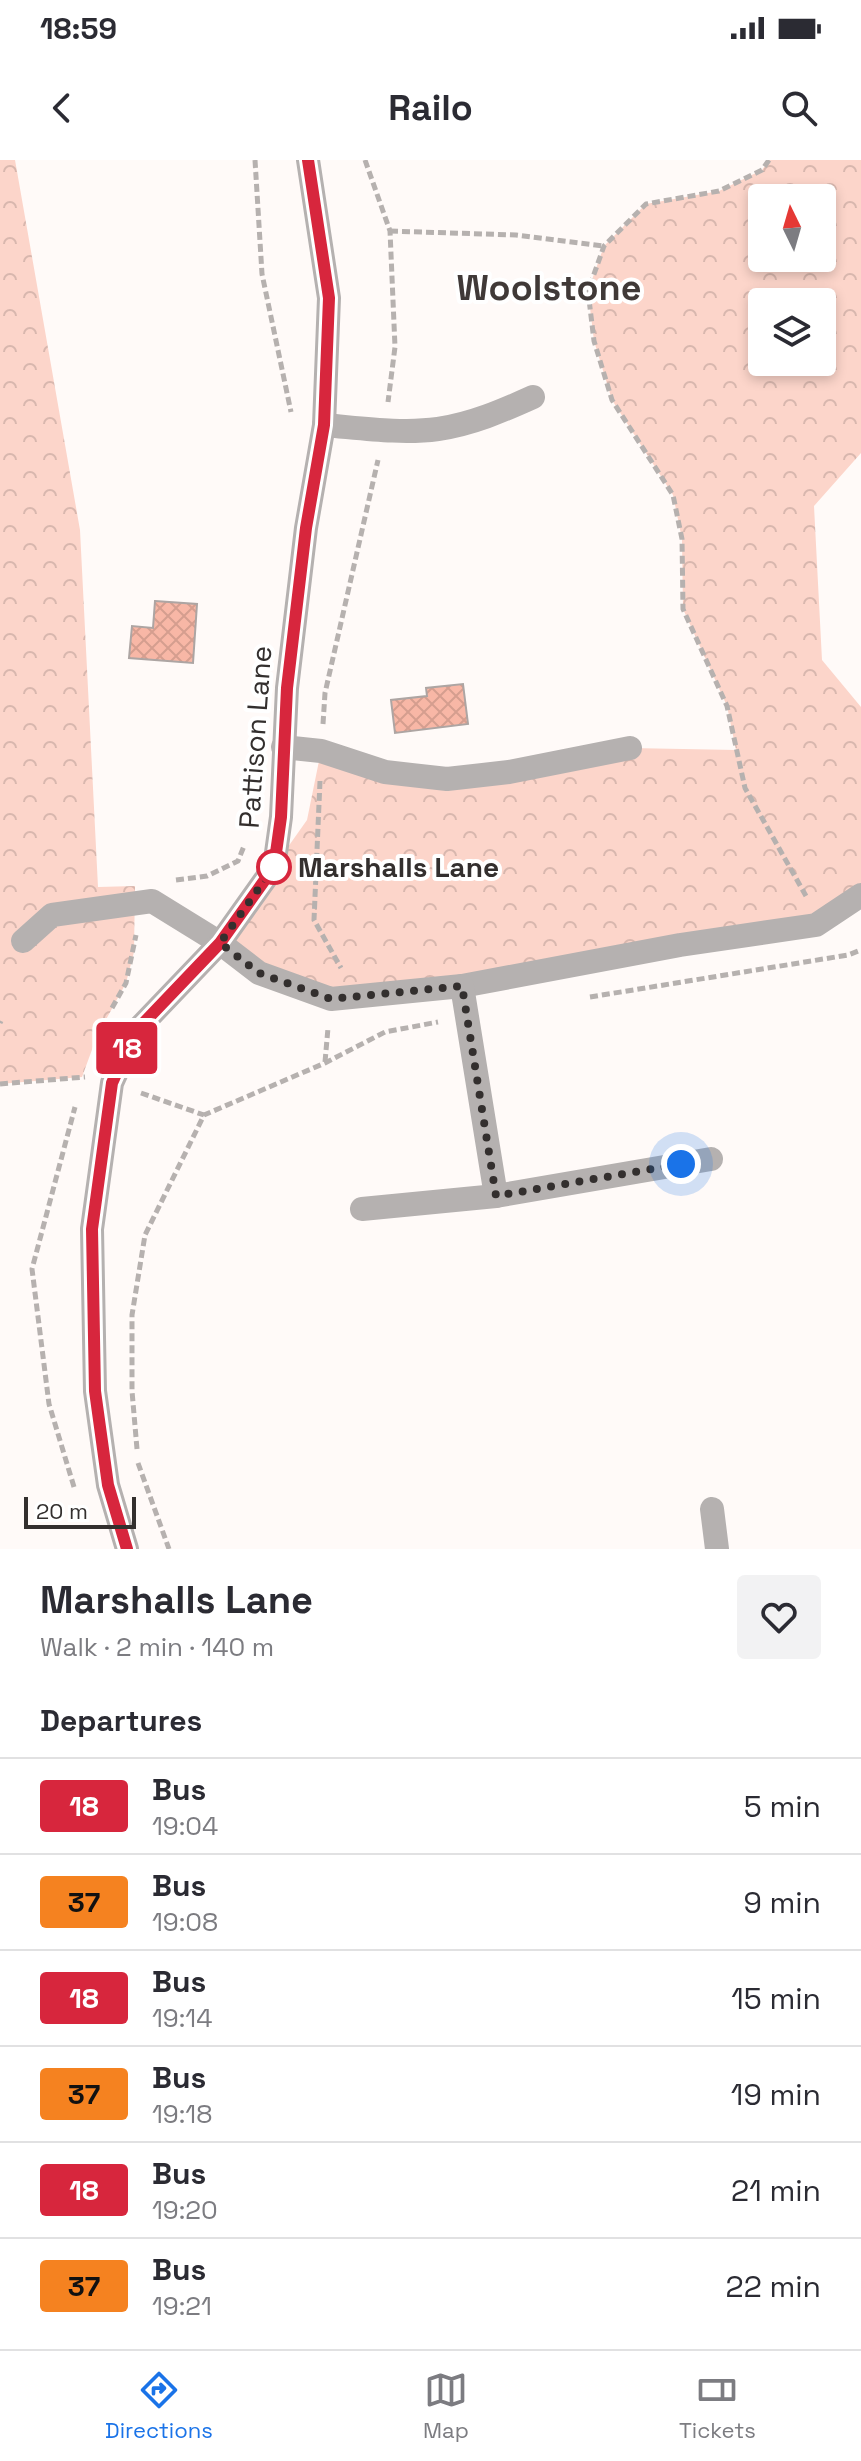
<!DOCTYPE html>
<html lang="en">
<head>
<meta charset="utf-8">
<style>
  :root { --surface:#fff; --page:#f2f2f3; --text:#2b2b33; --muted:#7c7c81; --line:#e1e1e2; --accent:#1a73e8 }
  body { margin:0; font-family:"Space Grotesk",sans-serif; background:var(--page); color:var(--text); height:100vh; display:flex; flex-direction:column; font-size:30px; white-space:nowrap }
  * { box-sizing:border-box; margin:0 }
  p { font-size:26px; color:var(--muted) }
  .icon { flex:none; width:44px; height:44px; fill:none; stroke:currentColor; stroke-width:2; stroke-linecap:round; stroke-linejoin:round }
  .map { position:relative; height:1389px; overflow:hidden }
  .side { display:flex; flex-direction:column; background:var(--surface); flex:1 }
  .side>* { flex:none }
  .badge { padding:0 16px; border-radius:6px; font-size:28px; line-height:52px }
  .needle { width:52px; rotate:355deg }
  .controls { position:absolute; left:748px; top:24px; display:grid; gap:16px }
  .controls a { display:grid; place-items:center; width:88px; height:88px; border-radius:8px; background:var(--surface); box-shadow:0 4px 12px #0003; font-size:40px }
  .scale { position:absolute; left:24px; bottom:20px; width:112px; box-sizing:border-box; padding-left:8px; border:4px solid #332f2e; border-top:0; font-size:22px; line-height:28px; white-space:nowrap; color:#332f2e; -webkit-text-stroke:6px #fff; paint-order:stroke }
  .you { position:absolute; width:40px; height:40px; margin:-20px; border:6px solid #fff; border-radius:50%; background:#1a73e8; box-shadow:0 0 0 12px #1a73e833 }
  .map>.badge { position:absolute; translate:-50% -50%; box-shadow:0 0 0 4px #fff }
  h2 { padding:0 40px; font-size:30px; line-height:72px }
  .round { display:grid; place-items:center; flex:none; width:84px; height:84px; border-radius:8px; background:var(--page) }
  .head { display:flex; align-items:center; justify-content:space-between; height:136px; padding:0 40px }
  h1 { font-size:38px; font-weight:700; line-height:60px }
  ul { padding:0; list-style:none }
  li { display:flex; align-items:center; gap:24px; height:96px; padding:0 40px; border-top:2px solid var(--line) }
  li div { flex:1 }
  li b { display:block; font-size:30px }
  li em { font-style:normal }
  li .badge { min-width:88px; font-weight:700; text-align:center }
  .status { display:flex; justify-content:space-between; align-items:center; height:56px; padding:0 40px; background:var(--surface); direction:ltr }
  .status svg { height:22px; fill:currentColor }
  header { display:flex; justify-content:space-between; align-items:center; height:104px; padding:0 40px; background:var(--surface); font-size:36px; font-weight:700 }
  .menu { display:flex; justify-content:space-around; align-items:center; height:112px; border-top:2px solid var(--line); background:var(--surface); font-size:22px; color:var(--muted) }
  .menu a { display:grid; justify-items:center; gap:4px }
  .menu .selected { color:var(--accent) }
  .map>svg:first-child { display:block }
</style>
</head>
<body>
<div class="status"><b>18:59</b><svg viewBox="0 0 49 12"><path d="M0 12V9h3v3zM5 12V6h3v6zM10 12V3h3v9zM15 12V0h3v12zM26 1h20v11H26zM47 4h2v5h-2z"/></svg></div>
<header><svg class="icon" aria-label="back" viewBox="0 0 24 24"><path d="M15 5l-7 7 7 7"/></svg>Railo<svg class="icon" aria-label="search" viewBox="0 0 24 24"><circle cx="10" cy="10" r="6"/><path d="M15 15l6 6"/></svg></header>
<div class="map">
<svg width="861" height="1389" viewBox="0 0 861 1389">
  <defs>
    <pattern id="forest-crowns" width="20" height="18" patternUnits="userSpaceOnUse" patternTransform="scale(2)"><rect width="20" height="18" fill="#fcd5ca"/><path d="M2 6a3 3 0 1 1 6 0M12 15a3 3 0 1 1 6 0" fill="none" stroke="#d8b7ae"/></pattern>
    <pattern id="building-cross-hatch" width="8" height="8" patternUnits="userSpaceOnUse" patternTransform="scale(2)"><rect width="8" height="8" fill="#f8b7a6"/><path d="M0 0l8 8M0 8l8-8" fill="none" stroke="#d59e8f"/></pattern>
  </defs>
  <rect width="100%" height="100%" fill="#fffaf8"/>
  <g fill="url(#forest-crowns)" fill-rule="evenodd">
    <polygon points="0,0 15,0 80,370 98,727 135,726 134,792 126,823 97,876 82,917 0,924"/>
    <path d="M769,0H861V293L814,346L822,500L861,547V735L816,765L331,839L220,783L307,660L321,591L447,619L630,588L736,590L727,546L683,449L682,379L673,335L612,240L594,181L588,131L604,86L646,44L719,31L762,10ZM762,38H822V98H762ZM762,142H822V202H762Z"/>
  </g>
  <g fill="url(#building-cross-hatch)" stroke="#ada5a3" stroke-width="2">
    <polygon points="155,441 197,444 193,503 129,498 132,466 153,468"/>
    <polygon points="463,524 468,564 395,573 391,540 427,536 426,528"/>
  </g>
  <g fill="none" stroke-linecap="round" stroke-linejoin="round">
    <g stroke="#b6b1af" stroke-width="5" stroke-dasharray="8 4" stroke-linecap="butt">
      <polyline points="255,0 262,114 291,252"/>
      <polyline points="365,0 390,71 395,187 388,242"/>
      <polyline points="769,0 762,10 719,31 646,44 604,86 588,131 594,181 612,240 673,335 682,379 683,449 727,546 745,628 806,736"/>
      <polyline points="390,71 516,75 604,86"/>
      <polyline points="323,564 325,533 378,300"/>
      <polyline points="320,621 314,760 341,808"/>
      <polyline points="176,720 207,716 238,701 244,686"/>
      <polyline points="590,837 848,795 861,790"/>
      <polyline points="112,848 126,823 136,775"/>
      <polyline points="0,863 1,861"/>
      <polyline points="325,902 328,868"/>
      <polyline points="0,924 85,917"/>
      <polyline points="141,933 204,955"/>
      <polyline points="137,1289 132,1231 132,1155 145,1075 204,955 325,903 385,872 438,862"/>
      <polyline points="138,1303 169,1389"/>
      <polyline points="74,1327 49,1244 32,1109 75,947"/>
    </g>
    <g stroke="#b5b1b0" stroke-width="24">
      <path d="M324,265C361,268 401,274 438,269C472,264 502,251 533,237"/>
      <polyline points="283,587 321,591 385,612 447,619 509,612 630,588"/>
      <polyline points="23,781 52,755 152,741 220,783 259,813 331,839 462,826 680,785 816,765 861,735"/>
      <polyline points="462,826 496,1036 711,999"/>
      <polyline points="362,1049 496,1036"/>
      <polyline points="712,1349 717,1389"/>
      <polyline points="127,1389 108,1325 95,1231 92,1069 112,923 135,872 220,783 274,707 281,657 287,528 306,368 324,265 329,138 308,0"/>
    </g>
  </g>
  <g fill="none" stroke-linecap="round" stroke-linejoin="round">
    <g stroke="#fff" stroke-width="18">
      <polyline id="line" points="127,1389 108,1325 95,1231 92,1069 96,1040 112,923 135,872 220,783 274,707 281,657 287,528 306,368 324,265 329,138 308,0"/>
    </g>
    <use href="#line" stroke="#d7263d" stroke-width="12"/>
    <polyline stroke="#332f2e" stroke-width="8" stroke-dasharray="0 14.4" points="274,707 220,783 259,813 331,839 462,826 496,1036 681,1004"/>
  </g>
  <circle fill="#fff" stroke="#d7263d" stroke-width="4" cx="274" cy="707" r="16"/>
  <g text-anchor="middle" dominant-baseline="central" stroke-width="8" stroke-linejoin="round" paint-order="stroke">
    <g font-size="28" fill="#332f2e" stroke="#fff">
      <text transform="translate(255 577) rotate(-86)">Pattison Lane</text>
    </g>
    <g font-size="28" font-weight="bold" fill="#332f2e" stroke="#fff" text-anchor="start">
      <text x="298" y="707">Marshalls Lane</text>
    </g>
    <g font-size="36" font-weight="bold" fill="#403937" stroke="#fff">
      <text x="549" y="128">Woolstone</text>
    </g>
  </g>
</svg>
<div class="controls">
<a><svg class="needle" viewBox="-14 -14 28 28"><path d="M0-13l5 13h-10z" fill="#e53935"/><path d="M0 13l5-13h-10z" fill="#7c7c81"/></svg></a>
<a><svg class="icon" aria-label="layers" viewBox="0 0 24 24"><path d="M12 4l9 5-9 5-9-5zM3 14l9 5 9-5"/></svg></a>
</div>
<div class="scale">20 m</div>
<div class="you" style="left:681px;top:1004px"></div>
<b class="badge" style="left:127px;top:888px;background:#d7263d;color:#fff">18</b>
</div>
<section class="side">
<div class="head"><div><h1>Marshalls Lane</h1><p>Walk · 2 min · 140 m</p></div><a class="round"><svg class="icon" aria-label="heart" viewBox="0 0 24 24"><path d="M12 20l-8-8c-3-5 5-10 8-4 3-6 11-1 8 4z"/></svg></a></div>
<h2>Departures</h2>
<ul>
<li><span class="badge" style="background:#d7263d;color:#fff">18</span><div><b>Bus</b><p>19:04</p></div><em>5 min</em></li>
<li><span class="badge" style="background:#f58220;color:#111">37</span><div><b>Bus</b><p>19:08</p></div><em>9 min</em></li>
<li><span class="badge" style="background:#d7263d;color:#fff">18</span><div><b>Bus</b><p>19:14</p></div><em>15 min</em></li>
<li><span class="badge" style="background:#f58220;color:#111">37</span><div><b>Bus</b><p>19:18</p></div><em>19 min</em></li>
<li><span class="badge" style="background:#d7263d;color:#fff">18</span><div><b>Bus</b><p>19:20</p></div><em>21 min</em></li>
<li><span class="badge" style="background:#f58220;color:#111">37</span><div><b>Bus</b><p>19:21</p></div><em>22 min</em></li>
</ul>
</section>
<nav class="menu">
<a class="selected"><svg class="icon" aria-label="directions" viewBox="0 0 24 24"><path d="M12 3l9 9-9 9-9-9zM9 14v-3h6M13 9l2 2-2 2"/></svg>Directions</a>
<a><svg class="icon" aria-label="map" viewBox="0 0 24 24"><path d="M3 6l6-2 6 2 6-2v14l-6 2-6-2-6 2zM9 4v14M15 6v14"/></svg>Map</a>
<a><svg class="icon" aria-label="tickets" viewBox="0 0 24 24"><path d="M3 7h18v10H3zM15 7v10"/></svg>Tickets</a>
</nav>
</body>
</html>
